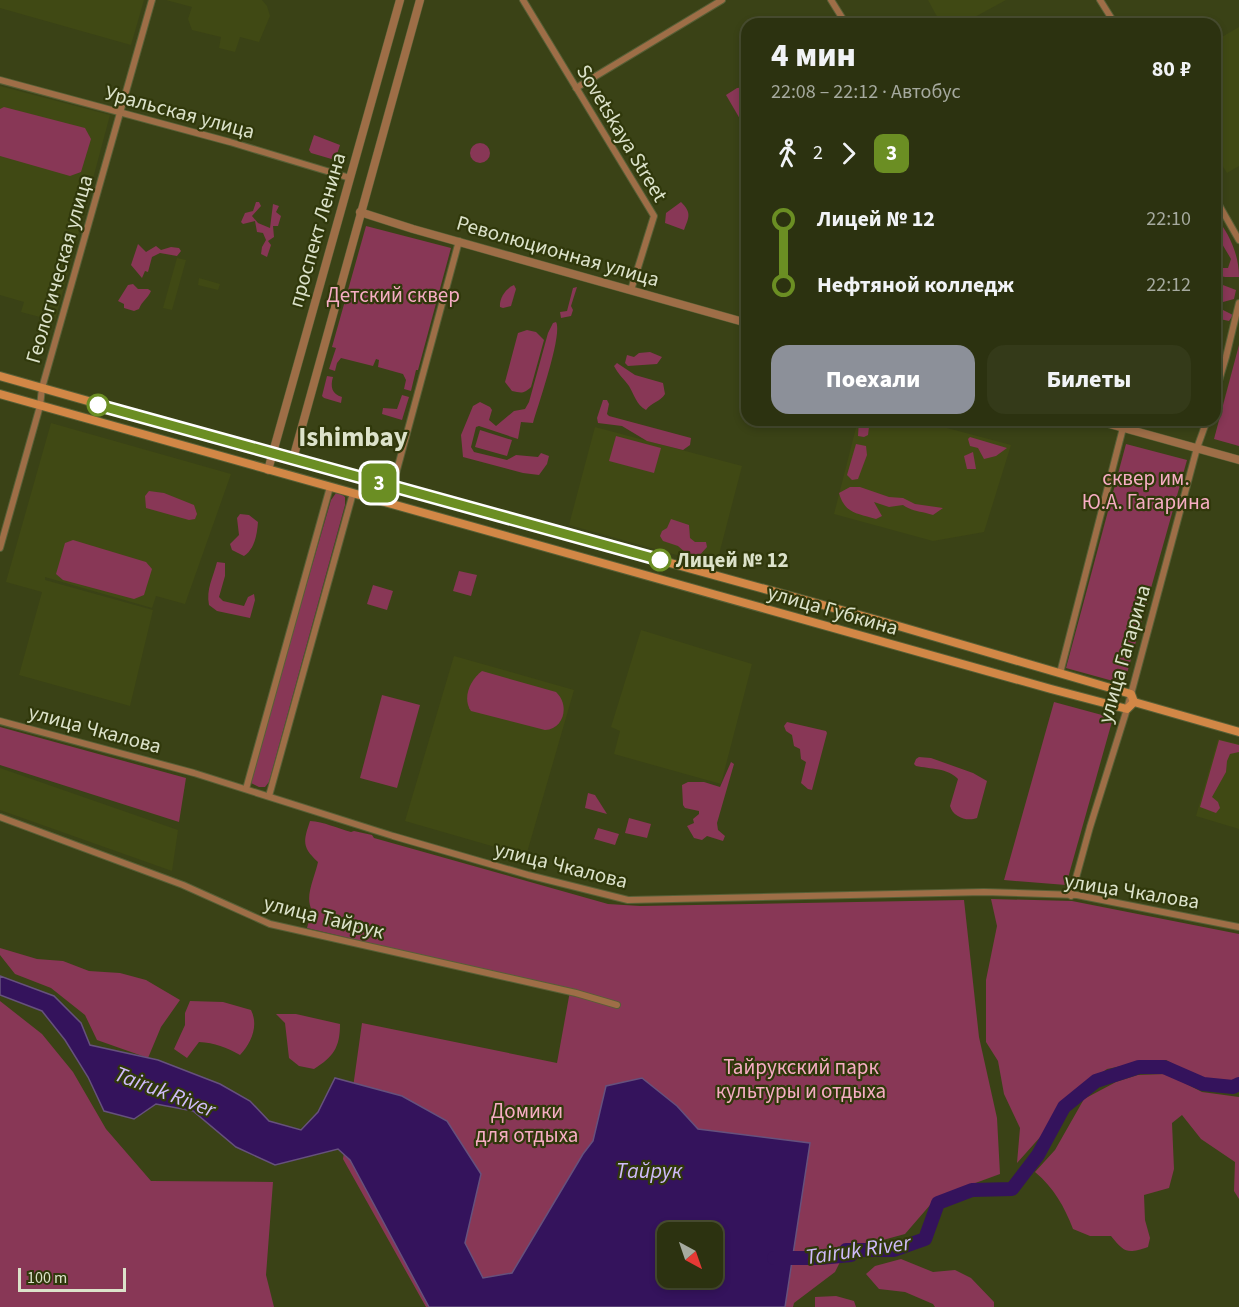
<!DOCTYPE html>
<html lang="ru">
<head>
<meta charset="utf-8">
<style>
  :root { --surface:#2c3210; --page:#343a19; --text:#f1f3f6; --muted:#a6aa9f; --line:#484d30; --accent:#8c9099 }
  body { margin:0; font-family:"Source Sans 3",sans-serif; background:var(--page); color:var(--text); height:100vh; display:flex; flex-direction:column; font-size:22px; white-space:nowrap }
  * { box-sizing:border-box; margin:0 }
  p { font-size:20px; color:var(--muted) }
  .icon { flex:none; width:33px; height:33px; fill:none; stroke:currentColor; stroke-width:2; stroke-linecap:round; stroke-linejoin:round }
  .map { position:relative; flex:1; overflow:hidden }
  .panel { position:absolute; left:741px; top:18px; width:480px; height:408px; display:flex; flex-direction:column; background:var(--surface); border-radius:18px; box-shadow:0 3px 9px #0003,0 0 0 2px var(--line) }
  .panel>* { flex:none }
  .badge { padding:0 12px; border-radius:9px; font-size:21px; line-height:39px }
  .needle { width:39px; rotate:140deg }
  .fabs { position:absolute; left:657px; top:1222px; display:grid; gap:12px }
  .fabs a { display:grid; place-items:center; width:66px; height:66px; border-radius:12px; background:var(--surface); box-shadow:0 3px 9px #0003,0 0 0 2px var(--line); font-size:30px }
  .scale { position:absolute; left:18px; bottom:15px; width:108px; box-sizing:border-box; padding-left:6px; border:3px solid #dce2ca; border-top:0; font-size:16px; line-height:21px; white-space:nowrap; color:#dce2ca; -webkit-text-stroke:4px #30380b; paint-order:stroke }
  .map>.badge { position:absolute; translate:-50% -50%; box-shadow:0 0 0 3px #fff }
  .legs { display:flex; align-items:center; gap:9px; height:66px; padding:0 30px; font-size:20px }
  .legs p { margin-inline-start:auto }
  .headline { display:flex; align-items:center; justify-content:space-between; height:102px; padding:0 30px }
  h1 { font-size:33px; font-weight:800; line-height:45px }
  .action { display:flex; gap:12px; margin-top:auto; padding:12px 30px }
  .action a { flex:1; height:69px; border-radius:18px; background:var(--accent); color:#fff; font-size:24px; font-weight:800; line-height:69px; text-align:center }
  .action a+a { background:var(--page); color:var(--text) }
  ul { padding:0 30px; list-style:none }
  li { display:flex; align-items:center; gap:21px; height:66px; font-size:22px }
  li i { display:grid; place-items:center; width:9px; height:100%; margin:0 8px; background:currentColor }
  li i::after { content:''; width:15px; height:15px; margin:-8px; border:4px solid; border-radius:50%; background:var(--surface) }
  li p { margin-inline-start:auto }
  li:first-child i { background:linear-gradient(#0000 50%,currentColor 0) }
  li:last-child i { background:linear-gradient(currentColor 50%,#0000 0) }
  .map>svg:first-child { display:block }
</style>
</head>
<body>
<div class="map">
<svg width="1239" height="1307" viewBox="0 0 1239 1307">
  <rect width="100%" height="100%" fill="#3a4216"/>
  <g fill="#404914">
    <polygon points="0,0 144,0 131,45 0,8"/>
    <polygon points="166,0 262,0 267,6 270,16 259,42 240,37 235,52 219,48 221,37 192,30 188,19 192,7"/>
    <polygon points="928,0 1006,0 962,24 941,24"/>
    <polygon points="1239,27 1239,166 1227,173 1215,154 1215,41"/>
    <polygon points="0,86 110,115 55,321 21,312 24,302 0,295"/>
    <polygon points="177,258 186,260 172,310 163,308"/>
    <polygon points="199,278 220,284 218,290 198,285"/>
    <polygon points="858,420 917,420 1011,445 984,532 933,541 834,514"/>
    <polygon points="51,423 231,474 185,604 156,596 152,608 45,577 45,580 153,610 130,706 19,675 42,592 6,582"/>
    <polygon points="595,427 742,466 716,566 569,525"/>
    <polygon points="641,630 752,664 721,784 614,754 620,731 611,727"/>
    <polygon points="454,656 574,690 526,856 405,821"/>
    <polygon points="1218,739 1239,744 1239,829 1196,816"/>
    <polygon points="0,768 178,830 172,871 0,810"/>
  </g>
  <g fill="#883756" fill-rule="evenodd">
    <polygon points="747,87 747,120 740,119 726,95 737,88"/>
    <polygon points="4,107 85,128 91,139 81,172 70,176 0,156 0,109"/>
    <polygon points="314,135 340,145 335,160 311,153 309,150"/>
    <circle cx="480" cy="153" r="10"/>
    <polygon points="256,202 259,202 261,206 252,216 258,223 270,228 273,204 279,206 276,212 281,216 278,226 273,226 274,237 268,241 271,245 267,257 261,254 262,247 266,240 263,233 257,232 255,221 243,224 241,222 245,213 253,211"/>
    <path d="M681,202C692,213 689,217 684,230L665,223L666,213Z"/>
    <path d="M1215,216C1229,233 1239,254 1239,277H1225L1215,275V268H1228L1231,259L1215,232Z"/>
    <polygon points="366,226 451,248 418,370 416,370 411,391 404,389 406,380 403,374 378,367 379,360 376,359 373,366 341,358 337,363 335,371 329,369 336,348 332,347"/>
    <polygon points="138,244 146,252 156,246 161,250 171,247 179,248 181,251 177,256 160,253 152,257 148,272 145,271 142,278 131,265"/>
    <polygon points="1215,282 1236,290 1234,299 1223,302 1223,310 1233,315 1229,321 1215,318 1215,313 1219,311 1223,296 1215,292"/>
    <path d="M133,284L138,289H148L151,291C148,298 142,301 139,309L134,311L124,308V304L118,301L128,285Z"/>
    <path d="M514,285L516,289L511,306L503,308L500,307C499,298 506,288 514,285Z"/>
    <polygon points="577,287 571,306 573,310 571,316 561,318 560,312 567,311 573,288"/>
    <path d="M556,322C563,334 538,405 533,423L521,422L518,439L479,426L476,427L471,447L474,452L507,460L516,455L538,457L541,453L549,456L547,464L539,475L523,473L463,457L461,435L473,406L480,402L490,407L492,410L489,420L496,426L514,411L525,409L529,402L548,333L553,323Z"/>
    <path d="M527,330L536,332L544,340L531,387C524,394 521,393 512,391L505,382L518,333Z"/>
    <polygon points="1239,345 1239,446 1214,439"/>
    <polygon points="650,352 662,357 657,364 628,366 625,363 627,355 634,357 639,353"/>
    <path d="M617,363L635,375L663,383L665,394C660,402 652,402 646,410C636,404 635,396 629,386C624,379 618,374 614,366Z"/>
    <path d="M327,376L333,377C330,387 332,394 342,397L341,403L324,398L322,396Z"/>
    <polygon points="402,395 409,397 402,420 382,414 383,408 397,409"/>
    <polygon points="603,400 607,400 609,404 607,414 609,416 691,438 690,445 683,450 647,441 622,426 598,423 597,418"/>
    <path d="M859,420H892L896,423C886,422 878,420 869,427L868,435L864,437L858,436Z"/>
    <polygon points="480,430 512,440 507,456 475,447"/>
    <polygon points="616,436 661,448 654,473 609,461"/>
    <polygon points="970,437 1007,448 996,456 984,459 978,448 970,446 968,439"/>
    <polygon points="856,444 866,446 867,455 858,479 852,480 847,475"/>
    <polygon points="1126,444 1187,460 1124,684 1066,668"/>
    <polygon points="973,452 976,469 967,469 964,456"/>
    <path d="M850,487H860L889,497L903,498L915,504L943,508L933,515C921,511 913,512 903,505L889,507L874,502L882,516L876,519C857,513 845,514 839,493Z"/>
    <polygon points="149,491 164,493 194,505 197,514 195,519 189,520 146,508 145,496"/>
    <polygon points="336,493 341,494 345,497 345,505 269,782 265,787 259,787 251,783 251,777 331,500"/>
    <path d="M240,514L249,515L258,522C257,534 255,549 244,556L232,550L230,544L239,535L237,518Z"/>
    <polygon points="671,519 689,525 690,538 695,542 706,542 707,547 698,557 686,553 678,546 663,541 660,536 662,531 667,528"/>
    <polygon points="73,540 146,562 152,569 144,595 134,599 63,580 56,574 65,543"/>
    <path d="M217,562L225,563V576L219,597L223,601L244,606L248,597L254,594L255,600L250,618L217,611L209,605C206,589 213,578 217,562Z"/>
    <polygon points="459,571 477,575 471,596 453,591"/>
    <polygon points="373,585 393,591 387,610 367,604"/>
    <path d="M482,671L556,692C570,705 564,729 545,730L471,711C462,698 470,680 482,671Z"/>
    <polygon points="382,695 420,705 397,788 360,778"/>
    <polygon points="1054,702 1113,718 1066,885 1004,880"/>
    <polygon points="787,722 826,731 827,733 812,790 808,789 801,783 806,762 801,759 800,749 794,746 792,735 786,731 784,726"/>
    <polygon points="0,727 186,778 179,822 0,765"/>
    <polygon points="1219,740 1239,745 1239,752 1230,754 1227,761 1226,772 1212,797 1218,802 1220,808 1216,813 1200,807"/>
    <path d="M919,757L931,758L973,773L987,781L977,818C967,822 953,817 950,806L958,779C948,768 930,769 916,766L914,764L916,759Z"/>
    <polygon points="731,762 734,764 717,823 718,830 725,836 723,841 707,836 702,840 694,838 687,826 694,823 693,819 699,814 699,811 685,808 683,805 682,785 688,782 704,782 720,787"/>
    <polygon points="588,793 595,795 607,814 585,808"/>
    <polygon points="629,818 651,824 647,838 625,833"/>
    <path d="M310,821C324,822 337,828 351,832L354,831L372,835L374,838L608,904L640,906L964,900L979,1037L997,1118L1000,1174L937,1197L905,1234L846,1250L835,1272L794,1303L793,1307H426L343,1159L362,1023L557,1063L570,991L307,928L312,910C304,897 315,877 318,862C302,847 303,842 310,821ZM668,1233H712V1278H668Z"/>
    <polygon points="598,828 619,834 615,845 594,839"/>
    <polygon points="991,899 1072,901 1239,934 1239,1081 1212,1080 1194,1075 1166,1060 1136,1063 1107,1069 1080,1088 1059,1110 1042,1135 1017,1163 1020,1128 1004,1094 998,1061 986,1042 986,980 997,926"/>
    <polygon points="0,948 37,959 63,961 89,971 120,973 146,980 180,1000 161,1027 148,1058 97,1040 85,1015 51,988 15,974 0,955"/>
    <polygon points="0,1001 42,1034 73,1072 106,1129 151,1181 273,1182 266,1275 274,1307 0,1307"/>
    <path d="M190,1001L223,1002L251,1010C259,1026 251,1043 240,1055C226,1047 215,1043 199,1042L187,1058L174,1049L185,1025V1013Z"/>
    <path d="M276,1014H296L340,1024C340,1048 333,1057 314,1069L299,1066L289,1058L285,1023Z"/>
    <path d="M1167,1074L1202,1092L1239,1097V1199L1234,1191L1235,1162L1201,1139L1182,1115L1172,1123L1174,1169L1169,1188L1144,1195L1145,1220L1150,1238L1148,1247C1127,1254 1125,1253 1111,1236H1090L1073,1229C1064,1206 1054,1188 1035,1172L1055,1150L1084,1099L1116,1082L1138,1075Z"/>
    <polygon points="901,1259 933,1272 955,1270 971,1278 994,1302 994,1307 935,1307 933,1304 905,1292 879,1289 866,1274 875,1266"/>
    <polygon points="836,1296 854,1301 856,1307 815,1307 815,1297"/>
  </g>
  <path fill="#34135c" stroke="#66517d" stroke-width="1.5" fill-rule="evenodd" d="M0,976L54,996L81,1023L90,1045L158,1060L220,1084L250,1101L269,1121L301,1130L318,1112L335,1078L402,1096L447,1121L481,1174L465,1243L483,1278L512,1273L583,1154L593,1141L606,1086L642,1078L677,1106L698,1129L810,1143L785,1307H429L350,1160L338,1149L275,1165L236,1147L193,1111L156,1104L134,1119L104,1111L88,1077L65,1040L42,1011L0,995ZM668,1233H712V1278H668Z"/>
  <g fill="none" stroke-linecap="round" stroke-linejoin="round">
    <polyline stroke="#34135c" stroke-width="14" points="774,1258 820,1258 851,1255 846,1250 894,1250 925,1239 938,1203 972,1190 1012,1189 1038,1155 1064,1107 1096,1081 1139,1067 1164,1067 1203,1084 1233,1087 1239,1084"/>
    <g stroke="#575f36" stroke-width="8">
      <g id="minor">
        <polyline points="523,0 654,216 631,290"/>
        <polyline points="831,0 846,24"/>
        <polyline points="1100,0 1115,24"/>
        <polyline points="0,80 230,142 350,178"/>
        <polyline points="576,88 722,0"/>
        <polyline points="1215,198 1239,240"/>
        <polyline points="1215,394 1226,357 1239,303"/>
        <polyline points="388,503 459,241"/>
        <polyline points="0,548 40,406 42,388 152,0"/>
        <polyline points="1060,673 1123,428"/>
        <polyline points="0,721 194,773 393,836 528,875 628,900 984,892 1077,895 1239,927"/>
        <polyline points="246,789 330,487"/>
        <polyline points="269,796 353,493"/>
        <polyline points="0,817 183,885 270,924 576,993 617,1005"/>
        <polyline points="1071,896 1090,827 1127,709 1197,448 1207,420"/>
      </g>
    </g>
    <g stroke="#575f36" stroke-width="9">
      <g id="tertiary">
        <polyline points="360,212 413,229 747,323"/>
        <polyline points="1095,420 1239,460"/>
        <polyline points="293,459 420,0"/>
        <polyline points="268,470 400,0"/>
      </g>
    </g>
    <g stroke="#575f36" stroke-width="10">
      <g id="secondary">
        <polyline points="0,376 293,459 888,623 1131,694 1134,702"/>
        <polyline points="0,394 1051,689 1127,709 1134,702 1239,732"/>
      </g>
    </g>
    <use href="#minor" stroke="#9e6e47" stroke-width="6"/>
    <use href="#tertiary" stroke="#9e6e47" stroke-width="8"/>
    <use href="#secondary" stroke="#d28746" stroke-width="8"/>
  </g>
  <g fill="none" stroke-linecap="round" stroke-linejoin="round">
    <g stroke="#fff" stroke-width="14">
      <polyline id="line-1" points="98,405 660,560"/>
    </g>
    <use href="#line-1" stroke="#6b8e23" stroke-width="9"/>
  </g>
  <g fill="#fff" stroke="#6b8e23" stroke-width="3">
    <circle cx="98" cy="405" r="10"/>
    <circle cx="660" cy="560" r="10"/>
  </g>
  <g text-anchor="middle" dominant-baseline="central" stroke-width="4.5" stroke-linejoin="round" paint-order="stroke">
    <g font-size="21" fill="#dce2ca" stroke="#30380b">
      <text transform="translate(180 112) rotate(15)">Уральская улица</text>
      <text transform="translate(622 133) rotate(59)">Sovetskaya Street</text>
      <text transform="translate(317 230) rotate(-74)">проспект Ленина</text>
      <text transform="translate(558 251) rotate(16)">Революционная улица</text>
      <text transform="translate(59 269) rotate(-74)">Геологическая улица</text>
      <text transform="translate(833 610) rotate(16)">улица Губкина</text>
      <text transform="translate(1124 654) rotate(-74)">улица Гагарина</text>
      <text transform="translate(95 729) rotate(15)">улица Чкалова</text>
      <text transform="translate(561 865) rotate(14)">улица Чкалова</text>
      <text transform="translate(1132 891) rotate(9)">улица Чкалова</text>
      <text transform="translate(324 917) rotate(14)">улица Тайрук</text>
    </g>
    <g font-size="21" fill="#f7adc4" stroke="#30380b">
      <text x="393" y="295">Детский сквер</text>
      <text x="1146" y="478">сквер им.<tspan x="1146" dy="24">Ю.А. Гагарина</tspan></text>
      <text x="801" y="1067">Тайрукский парк<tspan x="801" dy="24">культуры и отдыха</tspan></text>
      <text x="527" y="1111">Домики<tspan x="527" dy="24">для отдыха</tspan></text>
    </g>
    <g font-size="21" font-weight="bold" fill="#dce2ca" stroke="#30380b" text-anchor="start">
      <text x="676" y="560">Лицей № 12</text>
    </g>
    <g font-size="22" font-style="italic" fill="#d0bcfc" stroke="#30380b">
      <text transform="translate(165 1092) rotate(21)">Tairuk River</text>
      <text x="649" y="1171">Тайрук</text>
      <text transform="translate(858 1250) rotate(-8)">Tairuk River</text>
    </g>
    <g font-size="27" font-weight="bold" fill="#dce2ca" stroke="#30380b">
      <text x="353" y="437">Ishimbay</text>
    </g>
  </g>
</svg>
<div class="fabs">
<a><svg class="needle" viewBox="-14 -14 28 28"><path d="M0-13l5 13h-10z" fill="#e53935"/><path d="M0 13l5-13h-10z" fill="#a6aa9f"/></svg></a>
</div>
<div class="scale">100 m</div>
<b class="badge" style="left:379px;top:483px;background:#6b8e23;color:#fff">3</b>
<section class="panel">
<div class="headline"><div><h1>4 мин</h1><p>22:08 – 22:12 · Автобус</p></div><b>80 ₽</b></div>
<div class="legs"><svg class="icon" aria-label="walk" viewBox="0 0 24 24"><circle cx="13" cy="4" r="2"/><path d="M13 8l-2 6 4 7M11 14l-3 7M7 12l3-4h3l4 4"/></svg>2<svg class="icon" aria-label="forward" viewBox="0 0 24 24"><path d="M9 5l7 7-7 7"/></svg><b class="badge" style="background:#6b8e23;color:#fff">3</b></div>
<ul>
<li><i style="color:#6b8e23"></i><b>Лицей № 12</b><p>22:10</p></li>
<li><i style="color:#6b8e23"></i><b>Нефтяной колледж</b><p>22:12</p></li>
</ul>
<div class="action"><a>Поехали</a><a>Билеты</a></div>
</section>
</div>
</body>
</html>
